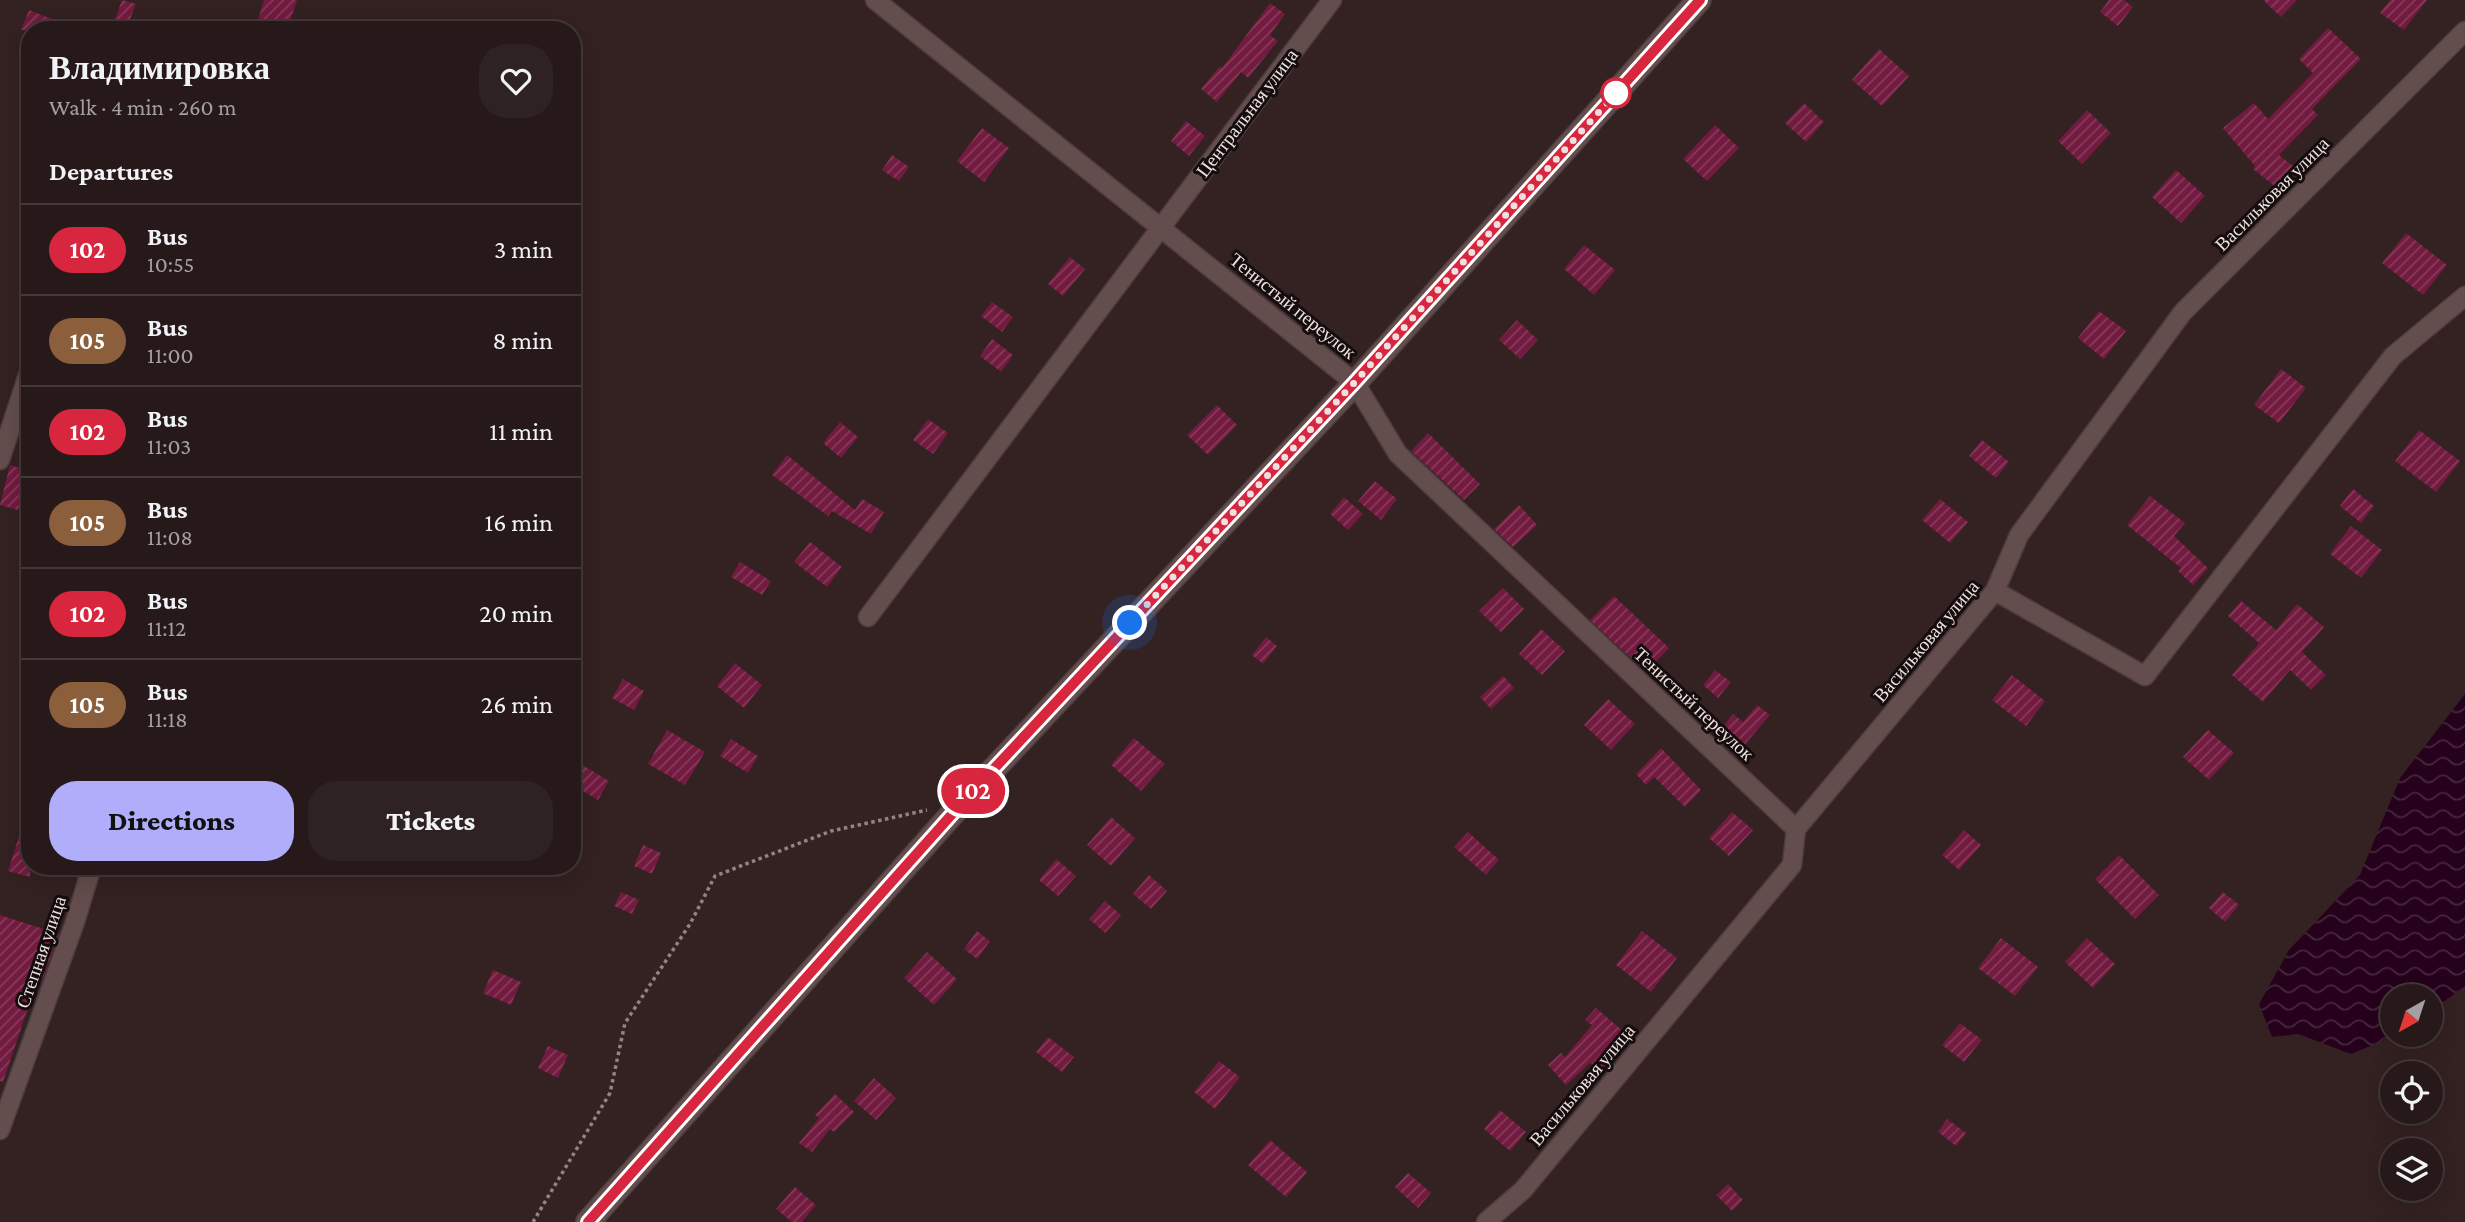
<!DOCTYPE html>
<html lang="en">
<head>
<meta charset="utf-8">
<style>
  :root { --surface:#271919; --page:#2f2222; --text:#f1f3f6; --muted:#a4a0a2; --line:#433838; --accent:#b0aefa }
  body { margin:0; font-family:"Crimson Pro",serif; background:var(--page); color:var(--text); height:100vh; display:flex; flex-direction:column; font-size:26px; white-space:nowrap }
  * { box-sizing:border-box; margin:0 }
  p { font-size:23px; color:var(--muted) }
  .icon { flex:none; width:38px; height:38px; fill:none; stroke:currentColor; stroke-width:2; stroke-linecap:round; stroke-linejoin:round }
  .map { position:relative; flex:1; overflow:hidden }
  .side { position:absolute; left:21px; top:21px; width:560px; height:854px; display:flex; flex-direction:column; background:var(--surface); border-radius:28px; box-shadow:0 7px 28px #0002,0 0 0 2px var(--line) }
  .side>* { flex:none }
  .badge { padding:0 14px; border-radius:23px; font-size:24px; line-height:46px }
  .needle { width:46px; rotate:219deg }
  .controls { position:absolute; left:2380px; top:984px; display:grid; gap:14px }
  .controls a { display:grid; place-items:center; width:63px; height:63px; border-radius:50%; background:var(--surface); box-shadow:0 7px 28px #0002,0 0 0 2px var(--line); font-size:35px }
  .you { position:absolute; width:35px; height:35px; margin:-18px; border:5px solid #fff; border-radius:50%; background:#1a73e8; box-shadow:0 0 0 10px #1a73e833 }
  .map>.badge { position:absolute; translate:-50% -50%; box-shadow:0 0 0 4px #fff }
  h2 { padding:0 28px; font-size:26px; line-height:63px }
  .round { display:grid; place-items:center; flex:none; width:74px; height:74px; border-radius:28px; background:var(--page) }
  .headline { display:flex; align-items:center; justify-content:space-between; height:119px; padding:0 28px }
  h1 { font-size:33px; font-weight:800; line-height:52px }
  .action { display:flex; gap:14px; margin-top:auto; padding:14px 28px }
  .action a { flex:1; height:80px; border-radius:28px; background:var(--accent); color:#111; font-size:28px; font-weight:800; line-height:80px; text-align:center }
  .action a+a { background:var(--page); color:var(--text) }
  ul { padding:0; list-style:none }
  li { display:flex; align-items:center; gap:21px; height:91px; padding:0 28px; border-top:2px solid var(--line) }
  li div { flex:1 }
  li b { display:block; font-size:26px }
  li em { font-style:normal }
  li .badge { min-width:77px; font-weight:700; text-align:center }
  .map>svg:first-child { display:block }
</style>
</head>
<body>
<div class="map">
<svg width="2465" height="1222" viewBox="0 0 2465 1222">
  <defs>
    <pattern id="water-waves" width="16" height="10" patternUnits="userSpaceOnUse" patternTransform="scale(1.75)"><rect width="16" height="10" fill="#26011c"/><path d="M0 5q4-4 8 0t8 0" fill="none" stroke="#46263d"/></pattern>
    <pattern id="building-hatch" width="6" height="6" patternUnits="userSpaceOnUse" patternTransform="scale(1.75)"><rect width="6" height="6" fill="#721a3f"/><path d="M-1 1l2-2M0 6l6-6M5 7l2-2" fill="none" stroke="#863b5a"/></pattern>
  </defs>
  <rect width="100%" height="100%" fill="#342121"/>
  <polygon fill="url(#water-waves)" points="2465,694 2465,986 2431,1011 2431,996 2392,996 2392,1034 2399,1034 2351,1054 2298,1034 2272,1037 2259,1004 2289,950 2360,875 2400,778"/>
  <g fill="url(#building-hatch)">
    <polygon points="122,0 136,4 126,30 111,30"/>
    <polygon points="264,0 297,0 287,30 255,30"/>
    <polygon points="2109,0 2124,0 2133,7 2118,26 2100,12"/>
    <polygon points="2263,0 2297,0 2281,17"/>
    <polygon points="2390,0 2427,0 2404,30 2380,13"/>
    <polygon points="1270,3 1285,14 1270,35 1278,41 1248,78 1241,72 1217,102 1201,89 1220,66 1222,68"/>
    <polygon points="29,10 77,29 77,30 21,30"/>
    <polygon points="2328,28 2361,59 2312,109 2318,115 2279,155 2294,167 2277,188 2253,169 2255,166 2223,128 2254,103 2268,119 2313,73 2299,59"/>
    <polygon points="1879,49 1909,76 1882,106 1852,80"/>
    <polygon points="1804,103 1824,122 1806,142 1785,123"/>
    <polygon points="2087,110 2111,133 2082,164 2058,141"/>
    <polygon points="1186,121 1205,136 1189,156 1171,141"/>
    <polygon points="1715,125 1739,148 1707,181 1683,159"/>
    <polygon points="982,128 1009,148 984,182 957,161"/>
    <polygon points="892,155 909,167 899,181 882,170"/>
    <polygon points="2176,170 2205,196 2181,223 2152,197"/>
    <polygon points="2406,233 2447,265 2423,295 2382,263"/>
    <polygon points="1584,245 1615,270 1594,295 1564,269"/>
    <polygon points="1070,257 1085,269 1063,296 1048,284"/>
    <polygon points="992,302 1013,317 1002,332 981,316"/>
    <polygon points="2099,311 2126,331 2104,359 2078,338"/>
    <polygon points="1517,320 1538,340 1520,359 1499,340"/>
    <polygon points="992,339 1013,355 1001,372 980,356"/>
    <polygon points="2281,369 2306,388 2279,423 2254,405"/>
    <polygon points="1217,405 1237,425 1208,455 1187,435"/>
    <polygon points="928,419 948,433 933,454 913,440"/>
    <polygon points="840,422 858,437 841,458 823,443"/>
    <polygon points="2419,430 2460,461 2436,492 2395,461"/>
    <polygon points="1428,433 1480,484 1464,500 1411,451"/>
    <polygon points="1982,440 2009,462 1996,478 1969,456"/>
    <polygon points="787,455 855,510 862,499 884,512 871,534 832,511 828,516 772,475"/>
    <polygon points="10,465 29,471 18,510 0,505"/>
    <polygon points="1375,481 1397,499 1381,520 1358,501"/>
    <polygon points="2353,489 2374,506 2361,523 2340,506"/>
    <polygon points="2150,496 2185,523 2174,536 2208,568 2193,585 2178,571 2181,568 2127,525"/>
    <polygon points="1344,497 1363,514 1348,530 1330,514"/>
    <polygon points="1940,499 1968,522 1950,543 1922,520"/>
    <polygon points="1519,505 1537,525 1513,547 1494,529"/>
    <polygon points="2351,526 2382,550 2361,578 2330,554"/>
    <polygon points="810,542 842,567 827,587 794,562"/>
    <polygon points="740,562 771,581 762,595 731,577"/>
    <polygon points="1503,588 1524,609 1501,632 1479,611"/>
    <polygon points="1614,596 1669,648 1646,672 1590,620"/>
    <polygon points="2241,601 2276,630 2297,604 2324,627 2302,652 2326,675 2311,690 2290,670 2263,702 2232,675 2259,643 2228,616"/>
    <polygon points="1541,629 1565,651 1542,675 1519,654"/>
    <polygon points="1266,637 1277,646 1263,664 1252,655"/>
    <polygon points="735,663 762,685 744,708 717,686"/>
    <polygon points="1715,670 1731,682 1718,698 1703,685"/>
    <polygon points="2012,675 2045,701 2026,726 1992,700"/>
    <polygon points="1503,676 1514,688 1491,709 1480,697"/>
    <polygon points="623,679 644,691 634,710 612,698"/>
    <polygon points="1608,699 1635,724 1611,750 1584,725"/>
    <polygon points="1757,705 1770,715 1735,756 1715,737 1733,714 1743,722"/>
    <polygon points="667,730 705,752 685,785 648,764"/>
    <polygon points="2208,730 2234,753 2209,780 2183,757"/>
    <polygon points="1134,738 1165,764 1141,791 1111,765"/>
    <polygon points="731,739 758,756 748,773 720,756"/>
    <polygon points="1661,748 1701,790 1685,807 1654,777 1646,785 1636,774"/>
    <polygon points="581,764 609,781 598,800 572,784"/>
    <polygon points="1732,812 1753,830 1729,856 1709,838"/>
    <polygon points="26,814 30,814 30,877 8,871"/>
    <polygon points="1111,817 1135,838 1111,866 1087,845"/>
    <polygon points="1964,830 1981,845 1959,870 1942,855"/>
    <polygon points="1468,832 1499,860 1486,875 1454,847"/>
    <polygon points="643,845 661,853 652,874 634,866"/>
    <polygon points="2119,855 2159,895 2135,919 2095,879"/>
    <polygon points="1056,859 1076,876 1058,896 1039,880"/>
    <polygon points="1149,875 1167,891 1151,909 1133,894"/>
    <polygon points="621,892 639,900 632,914 614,906"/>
    <polygon points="2223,892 2239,905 2225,922 2209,908"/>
    <polygon points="1105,901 1121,915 1105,933 1089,919"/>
    <polygon points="0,915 59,934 41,983 37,981 3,1082 0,1081"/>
    <polygon points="977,931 990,941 977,959 964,949"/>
    <polygon points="1642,931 1677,958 1651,992 1616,965"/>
    <polygon points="2001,938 2038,967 2015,996 1978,968"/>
    <polygon points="2087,938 2115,964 2093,988 2065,962"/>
    <polygon points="927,952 957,979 934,1005 904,978"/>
    <polygon points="493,970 521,982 511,1005 483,993"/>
    <polygon points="1596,1008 1624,1032 1610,1047 1617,1053 1601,1072 1590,1063 1566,1085 1548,1065 1561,1053 1565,1057 1592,1025 1585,1020"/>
    <polygon points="1960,1023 1982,1040 1964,1062 1942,1045"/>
    <polygon points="1048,1037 1074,1057 1062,1072 1036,1052"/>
    <polygon points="548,1046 568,1055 558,1078 538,1068"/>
    <polygon points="1219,1061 1240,1077 1215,1109 1194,1092"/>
    <polygon points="874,1078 896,1098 876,1120 854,1101"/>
    <polygon points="835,1094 854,1112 834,1132 830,1129 812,1152 799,1143 819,1118 815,1115"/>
    <polygon points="1500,1110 1526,1132 1510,1151 1484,1129"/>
    <polygon points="1947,1119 1966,1133 1956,1146 1938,1132"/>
    <polygon points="1270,1140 1307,1172 1286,1197 1248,1165"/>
    <polygon points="1408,1173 1431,1193 1418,1208 1395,1187"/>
    <polygon points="1728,1184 1743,1200 1732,1211 1716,1195"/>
    <polygon points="795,1187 816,1205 802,1222 792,1222 776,1209"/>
  </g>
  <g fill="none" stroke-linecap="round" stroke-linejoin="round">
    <g stroke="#4e3d3e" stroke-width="21">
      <g id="minor">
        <polyline points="875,0 1355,383 1398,454 1796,829"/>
        <polyline points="0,460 30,369"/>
        <polyline points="1995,591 2145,676 2393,356 2465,296"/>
        <polyline points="868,617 1332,0"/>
        <polyline points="0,1130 75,922 92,866"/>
        <polyline points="1486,1222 1523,1190 1792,865 1796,829 1995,591 2019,535 2183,312 2465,31"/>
      </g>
    </g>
    <g stroke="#4e3d3e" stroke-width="26">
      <polyline id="tertiary" points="588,1222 962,803 1355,383 1699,0"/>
    </g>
    <polyline stroke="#938383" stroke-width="3.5" stroke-dasharray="3.5 3.5" stroke-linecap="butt" points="533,1222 610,1093 625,1023 690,924 715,876 831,831 927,810"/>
    <use href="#minor" stroke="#634d4d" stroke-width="18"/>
    <use href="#tertiary" stroke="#634d4d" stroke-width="23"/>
  </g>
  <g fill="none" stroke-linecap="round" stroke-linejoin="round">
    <g stroke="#fff" stroke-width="16">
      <polyline id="line" points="588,1222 962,803 1354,383 1700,0"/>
    </g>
    <use href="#line" stroke="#d7263d" stroke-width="10"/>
    <polyline stroke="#eee0e0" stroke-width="7" stroke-dasharray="0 12.6" points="1130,623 1354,383 1616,93"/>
  </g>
  <circle fill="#fff" stroke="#d7263d" stroke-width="3.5" cx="1616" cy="93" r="14"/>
  <g text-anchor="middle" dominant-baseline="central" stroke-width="6" stroke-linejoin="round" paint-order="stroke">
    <g font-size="19" fill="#eee0e0" stroke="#150d0d">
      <text transform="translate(1247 113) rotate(-53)">Центральная улица</text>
      <text transform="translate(2272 194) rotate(-45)">Васильковая улица</text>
      <text transform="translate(1293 306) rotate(39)">Тенистый переулок</text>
      <text transform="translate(1926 641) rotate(-50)">Васильковая улица</text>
      <text transform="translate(1694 704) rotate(43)">Тенистый переулок</text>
      <text transform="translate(41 952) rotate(-71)">Степная улица</text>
      <text transform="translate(1582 1085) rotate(-50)">Васильковая улица</text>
    </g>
  </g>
</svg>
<div class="controls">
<a><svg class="needle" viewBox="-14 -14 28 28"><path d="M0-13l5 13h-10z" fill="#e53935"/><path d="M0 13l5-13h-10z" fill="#a4a0a2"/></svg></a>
<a><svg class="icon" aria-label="locate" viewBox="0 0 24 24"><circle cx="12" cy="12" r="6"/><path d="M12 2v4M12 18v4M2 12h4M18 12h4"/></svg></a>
<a><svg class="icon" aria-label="layers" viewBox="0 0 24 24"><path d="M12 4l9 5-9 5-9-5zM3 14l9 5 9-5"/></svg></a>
</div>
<div class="you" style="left:1130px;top:623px"></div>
<b class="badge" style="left:973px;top:791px;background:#d7263d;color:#fff">102</b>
<section class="side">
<div class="headline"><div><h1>Владимировка</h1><p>Walk · 4 min · 260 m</p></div><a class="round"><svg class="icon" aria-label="heart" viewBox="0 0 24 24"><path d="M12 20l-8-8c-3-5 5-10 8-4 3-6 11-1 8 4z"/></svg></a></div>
<h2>Departures</h2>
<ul>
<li><span class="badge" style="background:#d7263d;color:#fff">102</span><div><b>Bus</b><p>10:55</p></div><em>3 min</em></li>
<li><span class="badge" style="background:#8b5e3c;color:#fff">105</span><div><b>Bus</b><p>11:00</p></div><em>8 min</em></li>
<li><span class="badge" style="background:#d7263d;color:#fff">102</span><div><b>Bus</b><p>11:03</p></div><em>11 min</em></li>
<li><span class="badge" style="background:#8b5e3c;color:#fff">105</span><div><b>Bus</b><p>11:08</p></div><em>16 min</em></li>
<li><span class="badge" style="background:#d7263d;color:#fff">102</span><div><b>Bus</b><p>11:12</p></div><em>20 min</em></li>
<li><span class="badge" style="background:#8b5e3c;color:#fff">105</span><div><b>Bus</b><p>11:18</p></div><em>26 min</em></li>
</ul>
<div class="action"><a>Directions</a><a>Tickets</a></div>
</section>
</div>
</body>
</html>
